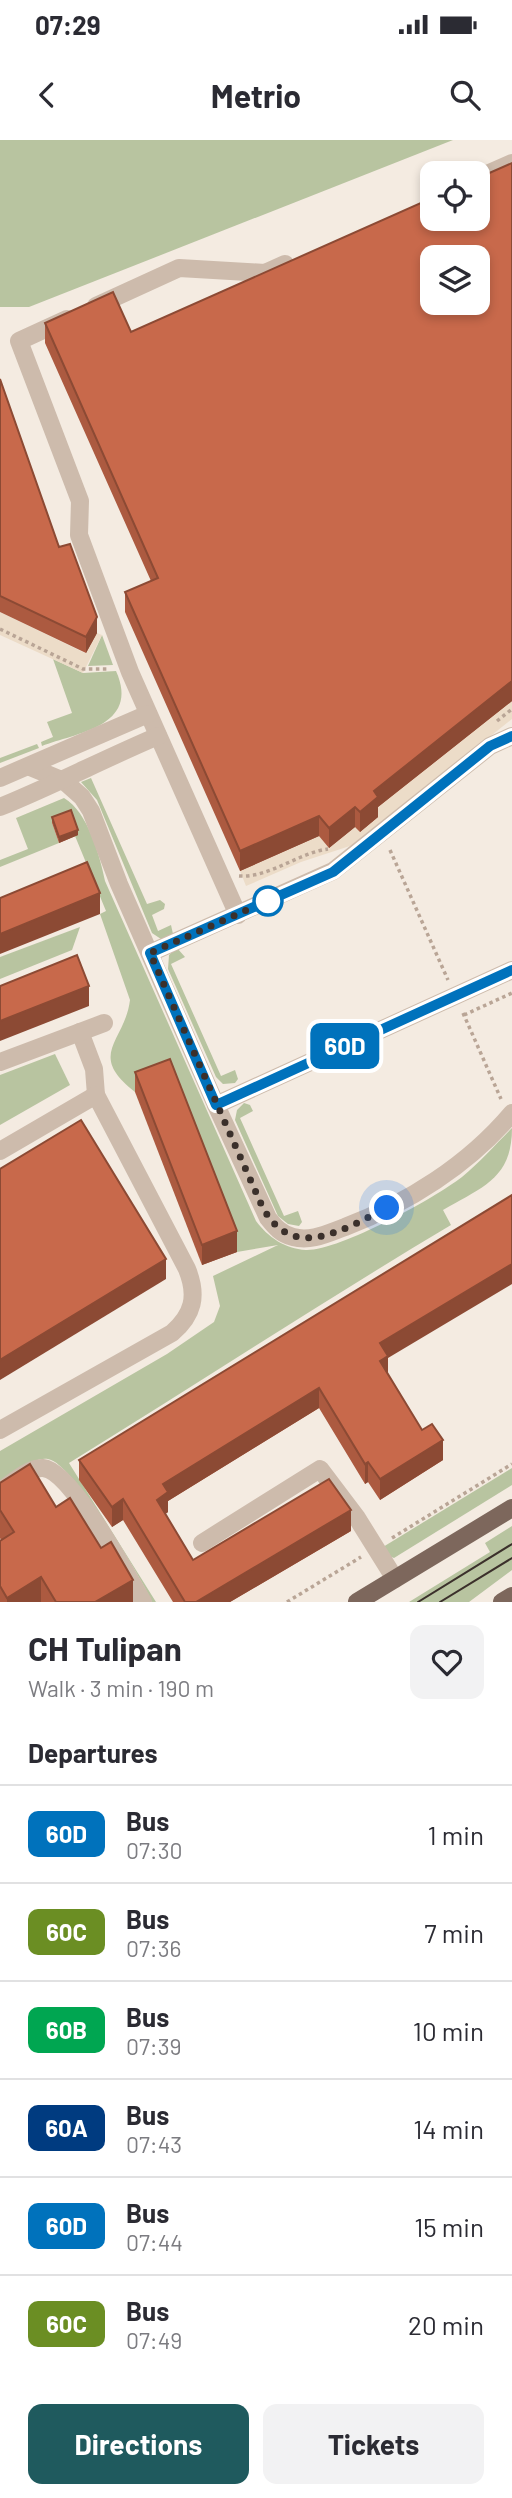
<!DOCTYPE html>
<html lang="en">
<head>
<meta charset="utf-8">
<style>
  :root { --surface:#fff; --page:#f2f2f3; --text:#2b2b33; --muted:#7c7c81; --line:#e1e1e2; --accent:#1f5a5e }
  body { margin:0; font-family:Barlow,sans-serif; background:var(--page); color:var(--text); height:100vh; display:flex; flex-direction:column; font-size:26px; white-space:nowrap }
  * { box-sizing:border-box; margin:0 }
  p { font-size:23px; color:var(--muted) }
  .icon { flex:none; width:38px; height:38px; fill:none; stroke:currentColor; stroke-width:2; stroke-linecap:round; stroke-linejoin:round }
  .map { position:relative; height:1462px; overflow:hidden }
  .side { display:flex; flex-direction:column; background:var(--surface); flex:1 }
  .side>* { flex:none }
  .badge { padding:0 14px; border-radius:10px; font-size:24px; line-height:46px }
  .tools { position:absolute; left:420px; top:21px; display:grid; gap:14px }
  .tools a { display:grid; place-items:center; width:70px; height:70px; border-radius:14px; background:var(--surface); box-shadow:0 4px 10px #0003; font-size:35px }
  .you { position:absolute; width:35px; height:35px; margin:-18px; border:5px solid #fff; border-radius:50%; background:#1a73e8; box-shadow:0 0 0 10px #1a73e833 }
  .map>.badge { position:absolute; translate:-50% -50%; box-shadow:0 0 0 4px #fff }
  h2 { padding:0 28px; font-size:26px; line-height:63px }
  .round { display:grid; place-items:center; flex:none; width:74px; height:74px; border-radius:14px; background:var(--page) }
  .summary { display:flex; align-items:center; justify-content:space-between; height:119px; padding:0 28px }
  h1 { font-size:33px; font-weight:700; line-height:52px }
  .button { display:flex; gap:14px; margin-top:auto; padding:14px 28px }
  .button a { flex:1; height:80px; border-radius:14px; background:var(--accent); color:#fff; font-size:28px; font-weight:700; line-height:80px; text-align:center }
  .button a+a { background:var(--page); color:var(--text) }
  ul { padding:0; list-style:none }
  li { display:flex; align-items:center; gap:21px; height:98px; padding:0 28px; border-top:2px solid var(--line) }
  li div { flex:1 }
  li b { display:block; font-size:26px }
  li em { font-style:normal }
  li .badge { min-width:77px; font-weight:700; text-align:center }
  .status { display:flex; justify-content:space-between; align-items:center; height:49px; padding:0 35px; background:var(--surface); direction:ltr }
  .status svg { height:19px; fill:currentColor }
  header { display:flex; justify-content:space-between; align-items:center; height:91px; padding:0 28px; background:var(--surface); font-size:32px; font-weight:700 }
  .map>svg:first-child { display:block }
</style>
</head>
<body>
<div class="status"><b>07:29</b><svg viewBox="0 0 49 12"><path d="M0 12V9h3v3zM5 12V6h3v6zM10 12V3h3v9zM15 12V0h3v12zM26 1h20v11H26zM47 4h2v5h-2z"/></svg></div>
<header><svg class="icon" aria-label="back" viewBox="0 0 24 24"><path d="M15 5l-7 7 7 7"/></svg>Metrio<svg class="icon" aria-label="search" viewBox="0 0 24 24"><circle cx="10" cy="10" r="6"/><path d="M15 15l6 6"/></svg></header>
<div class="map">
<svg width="512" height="1462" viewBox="0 0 512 1462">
  <rect width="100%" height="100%" fill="#f4ebe1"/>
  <g fill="#b8c4a0">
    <polygon points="0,0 453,0 29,167 0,167"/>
    <polygon points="102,495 113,525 88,526"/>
    <path d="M53,519L83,533L116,531C141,587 75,593 42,606L41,602L53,597L47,582L72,573Z"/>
    <polygon points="37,604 39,608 0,623 0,618"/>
    <polygon points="91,638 147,764 160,760 165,764 164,769 152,775 158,791 171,785 173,794 161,799 152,793 97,660 81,642"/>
    <path d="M64,658C88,672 100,716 105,741L256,1081C268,1097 285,1109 306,1110C339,1111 435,1058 462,1037C480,1022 496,1004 512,988C512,1039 482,1047 443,1070L451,1085C322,1162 197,1244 69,1323L156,1462H152C141,1437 72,1322 48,1319C32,1317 14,1333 0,1342V1311L167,1214L214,1182L220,1166L213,1136L278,1105L237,1112L170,939L135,952C86,914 125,902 130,860L100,774L106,771L75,696L52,683L59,703L0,727V720L28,709L16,678Z"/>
    <polygon points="80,787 72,810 0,839 0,817"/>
    <polygon points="177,808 185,817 171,824 221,936 235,930 238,939 235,943 223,944 216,937 168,829 169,815"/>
    <polygon points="55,914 70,945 0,985 0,935"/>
    <polygon points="244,963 250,965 253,971 240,978 284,1076 298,1071 302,1082 299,1086 288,1084 278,1076 235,980 237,970"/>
    <polygon points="512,1328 512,1345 394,1418 389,1416 383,1407"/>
    <polygon points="512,1386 512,1430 469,1462 409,1462 490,1412 485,1403"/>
  </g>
  <g fill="#ecdcc8">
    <polygon points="0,472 85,513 97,493 102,495 83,533 0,495"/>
    <polygon points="512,561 512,579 356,704 301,722 246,746 240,731 308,701"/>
  </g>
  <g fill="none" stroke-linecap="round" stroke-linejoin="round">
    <g stroke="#b9a596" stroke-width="3.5" stroke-dasharray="3.5 3.5" stroke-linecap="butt">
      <polyline points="0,489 83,529 109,529"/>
      <polyline points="497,581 512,569"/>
      <polyline points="390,710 448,840"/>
      <path d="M239,736C269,738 298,713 328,709"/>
      <polyline points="463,873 501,959"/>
      <polyline points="464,875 512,853"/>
      <polyline points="392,1398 512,1324"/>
      <polyline points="287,1462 361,1417"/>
    </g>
    <g stroke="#cdbbac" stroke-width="18">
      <polyline points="478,38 512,23"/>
      <polyline points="96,166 179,128 265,133 285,124"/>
      <polyline points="67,179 19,201 80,361 79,395 130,532 238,775"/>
      <polyline points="30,627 64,641 82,657 91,671 119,744 216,965 512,830"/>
      <polyline points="0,638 148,574"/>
      <path d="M0,667C54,645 104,619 158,596"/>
      <polyline points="150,813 333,731 490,606 512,596"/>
      <polyline points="80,892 94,929 96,955"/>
      <polyline points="0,922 104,883"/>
      <path d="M216,965L268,1078C275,1087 281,1094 293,1097C311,1102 328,1093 345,1087C408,1063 468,1025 512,973"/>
      <path d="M0,1011L96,955L187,1129C198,1156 193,1175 172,1193L0,1290"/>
      <path d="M0,1351C11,1344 29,1327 43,1328C71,1330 128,1437 143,1462"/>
      <polyline points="202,1403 320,1329 357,1378 395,1439"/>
    </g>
    <g stroke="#7d675c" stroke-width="18">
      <polyline points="357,1462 512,1368"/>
      <polyline points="502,1462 512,1456"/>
    </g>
    <g stroke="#3b302b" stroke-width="2">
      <polyline points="418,1462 512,1404"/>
      <polyline points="440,1462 512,1418"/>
    </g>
  </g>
  <g fill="#ac5a40">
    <polygon points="512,23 512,561 378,667 378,677 360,692 355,687 329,708 319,696 240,731 125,472 125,452 151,441 45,203 45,183 131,192"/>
    <polygon points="0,239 59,407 97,493 86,513 0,472"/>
    <polygon points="52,677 78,695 59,703 52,683"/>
    <polygon points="135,932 237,1112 202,1125 135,952"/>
    <polygon points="388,1218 388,1235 422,1290 443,1320 380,1360 368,1342 365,1344 319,1268 168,1361 168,1372 165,1374 193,1420 351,1391 230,1462 173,1462 123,1380 112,1387 79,1340 79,1320"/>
    <polygon points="0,1343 56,1367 133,1462 0,1462 0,1401 1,1400 0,1398"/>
  </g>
  <g fill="#8c4a34">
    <polygon points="97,477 97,493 86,513 86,497"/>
    <polygon points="512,541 512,561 378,667 378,677 360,692 360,672 374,651"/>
    <polygon points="355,667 355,687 329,708 329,688"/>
    <polygon points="319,676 319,696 240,731 240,711"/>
    <polygon points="78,690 78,695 59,703 59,697"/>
    <polygon points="100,753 100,774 0,814 0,794"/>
    <polygon points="89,846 89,866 0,901 0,881"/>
    <polygon points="237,1091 237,1112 202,1125 202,1105"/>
    <polygon points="166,1119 166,1139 0,1240 0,1220"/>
    <polygon points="512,1124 512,1144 388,1218 388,1236 380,1241 380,1203"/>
    <polygon points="319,1248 319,1268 168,1361 168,1372 157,1380 157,1360 163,1344"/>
    <polygon points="443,1300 443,1320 380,1360 380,1339"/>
    <polygon points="368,1322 368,1342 365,1344 365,1324"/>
    <polygon points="123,1359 123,1380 112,1387 112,1367"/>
    <polygon points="351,1370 351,1391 230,1462 196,1462"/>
    <polygon points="41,1437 41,1462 7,1462 7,1458"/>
    <polygon points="133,1440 133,1462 95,1462"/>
  </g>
  <g fill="#c8694b" stroke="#8c4a34" stroke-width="2" fill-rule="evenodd">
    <path d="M512,23V541L374,651L378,657L360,672L355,667L329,688L319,676L240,711L125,452L158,438L45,183L113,152L131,192L432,58V79H478V38ZM432,117H478V163H432Z"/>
    <polygon points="0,239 59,407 70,404 97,477 86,497 0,456"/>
    <polygon points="71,670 78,690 59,697 52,677"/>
    <polygon points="87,722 100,753 0,794 0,758"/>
    <polygon points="77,815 89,846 0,881 0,846"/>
    <polygon points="170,919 237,1091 202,1105 135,932"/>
    <polygon points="81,980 166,1119 0,1220 0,1029"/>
    <polygon points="512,1055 512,1124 380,1203 388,1216 380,1221 422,1290 432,1284 443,1300 380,1339 368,1322 365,1324 319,1248 163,1344 168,1352 157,1360 193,1420 329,1339 351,1370 196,1462 185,1462 123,1359 112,1367 79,1320"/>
    <polygon points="30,1324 56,1367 70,1358 101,1408 111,1402 133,1440 95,1462 56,1462 41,1437 7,1458 0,1446 0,1401 14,1392 0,1370 0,1343"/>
  </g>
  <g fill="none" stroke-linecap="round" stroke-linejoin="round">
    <g stroke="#fff" stroke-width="16">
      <polyline id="line" points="512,596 490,606 333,732 150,813 216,965 512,830"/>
    </g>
    <use href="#line" stroke="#0072bc" stroke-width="10"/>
    <path stroke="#3b302b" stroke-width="7" stroke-dasharray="0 12.6" d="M268,761L274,758L150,813L262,1066C292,1123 342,1090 387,1068"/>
  </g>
  <circle fill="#fff" stroke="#0072bc" stroke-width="3.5" cx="268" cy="761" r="14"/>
</svg>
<div class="tools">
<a><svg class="icon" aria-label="locate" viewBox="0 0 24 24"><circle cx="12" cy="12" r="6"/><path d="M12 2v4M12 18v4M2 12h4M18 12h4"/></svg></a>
<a><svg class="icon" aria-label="layers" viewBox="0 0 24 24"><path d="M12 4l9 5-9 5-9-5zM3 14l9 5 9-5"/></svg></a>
</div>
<div class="you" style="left:387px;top:1068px"></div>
<b class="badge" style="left:345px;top:906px;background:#0072bc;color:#fff">60D</b>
</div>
<section class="side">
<div class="summary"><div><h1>CH Tulipan</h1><p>Walk · 3 min · 190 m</p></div><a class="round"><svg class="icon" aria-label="heart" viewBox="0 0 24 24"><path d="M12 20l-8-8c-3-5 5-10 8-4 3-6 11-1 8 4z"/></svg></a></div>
<h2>Departures</h2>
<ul>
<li><span class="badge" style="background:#0072bc;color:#fff">60D</span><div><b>Bus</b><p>07:30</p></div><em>1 min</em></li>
<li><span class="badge" style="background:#6b8e23;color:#fff">60C</span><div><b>Bus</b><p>07:36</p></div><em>7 min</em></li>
<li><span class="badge" style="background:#00a651;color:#fff">60B</span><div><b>Bus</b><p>07:39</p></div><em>10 min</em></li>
<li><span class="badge" style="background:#003b80;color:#fff">60A</span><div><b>Bus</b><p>07:43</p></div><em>14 min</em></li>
<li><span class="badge" style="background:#0072bc;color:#fff">60D</span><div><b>Bus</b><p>07:44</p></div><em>15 min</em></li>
<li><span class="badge" style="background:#6b8e23;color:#fff">60C</span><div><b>Bus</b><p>07:49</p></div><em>20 min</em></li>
</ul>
<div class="button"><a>Directions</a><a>Tickets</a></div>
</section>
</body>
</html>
